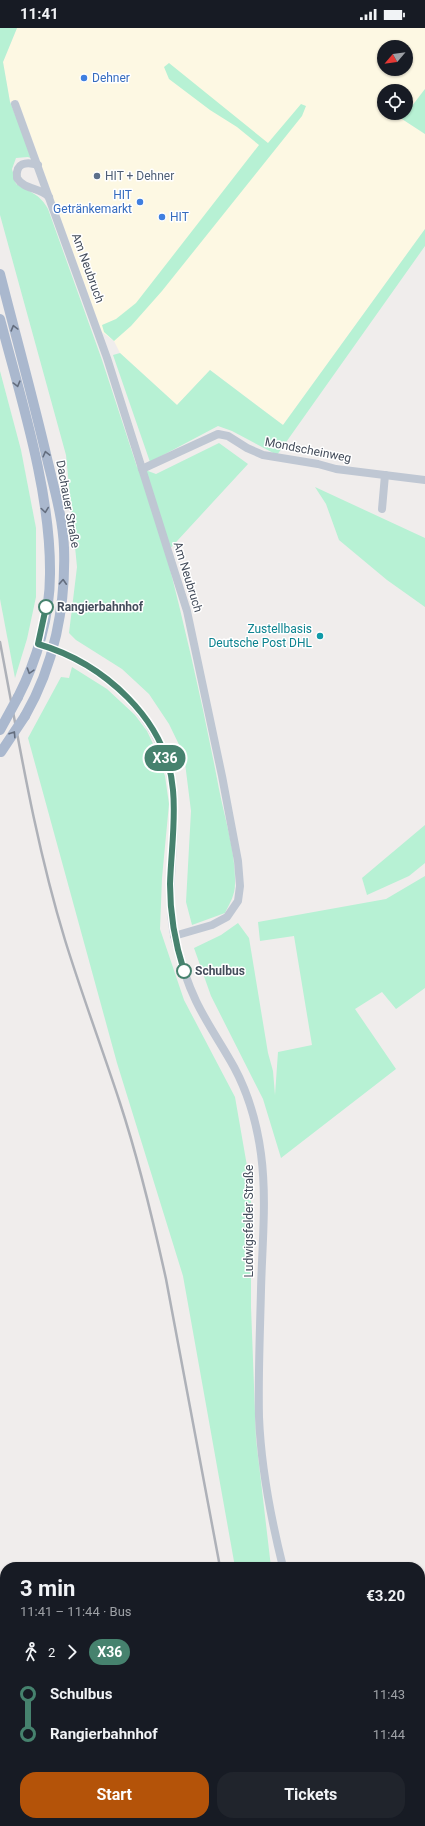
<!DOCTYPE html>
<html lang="en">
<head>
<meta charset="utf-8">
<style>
  :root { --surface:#171b24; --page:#20242c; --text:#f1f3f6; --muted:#9ea1a6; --accent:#b45309 }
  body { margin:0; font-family:Roboto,sans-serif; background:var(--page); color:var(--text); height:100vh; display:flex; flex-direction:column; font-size:15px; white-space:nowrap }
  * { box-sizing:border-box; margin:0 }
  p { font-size:13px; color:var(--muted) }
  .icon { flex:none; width:22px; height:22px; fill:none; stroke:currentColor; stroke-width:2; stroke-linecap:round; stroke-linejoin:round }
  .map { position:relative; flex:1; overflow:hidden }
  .sheet { position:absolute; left:0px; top:1534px; width:425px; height:264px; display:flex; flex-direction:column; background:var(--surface); border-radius:16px 16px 0 0; box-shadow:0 1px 3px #0004 }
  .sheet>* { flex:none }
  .badge { padding:0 8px; border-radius:13px; font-size:14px; line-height:26px }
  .needle { width:26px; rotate:241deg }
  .fabs { position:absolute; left:377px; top:12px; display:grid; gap:8px }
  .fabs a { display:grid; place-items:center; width:36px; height:36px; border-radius:50%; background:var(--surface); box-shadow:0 1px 3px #0004; font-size:20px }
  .map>.badge { position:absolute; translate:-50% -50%; box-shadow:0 0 0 2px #fff }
  .legs { display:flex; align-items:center; gap:6px; height:44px; padding:0 20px; font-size:13px }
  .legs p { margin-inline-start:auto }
  .overview { display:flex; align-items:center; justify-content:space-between; height:68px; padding:0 20px }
  h1 { font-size:22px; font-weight:700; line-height:30px }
  .action { display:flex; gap:8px; margin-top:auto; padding:8px 20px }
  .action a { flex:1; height:46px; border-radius:16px; background:var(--accent); color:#fff; font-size:16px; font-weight:700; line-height:46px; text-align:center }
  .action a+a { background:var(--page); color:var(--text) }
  ul { padding:0 20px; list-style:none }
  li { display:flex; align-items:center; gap:14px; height:40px; font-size:15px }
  li i { display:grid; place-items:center; width:6px; height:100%; margin:0 5px; background:currentColor }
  li i::after { content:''; width:10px; height:10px; margin:-5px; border:3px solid; border-radius:50%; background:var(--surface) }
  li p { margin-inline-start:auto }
  li:first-child i { background:linear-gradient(#0000 50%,currentColor 0) }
  li:last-child i { background:linear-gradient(currentColor 50%,#0000 0) }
  .status { display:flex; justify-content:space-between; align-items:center; height:28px; padding:0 20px; background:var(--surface); direction:ltr }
  .status svg { height:11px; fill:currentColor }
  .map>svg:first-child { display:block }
</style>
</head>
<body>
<div class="status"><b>11:41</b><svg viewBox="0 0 49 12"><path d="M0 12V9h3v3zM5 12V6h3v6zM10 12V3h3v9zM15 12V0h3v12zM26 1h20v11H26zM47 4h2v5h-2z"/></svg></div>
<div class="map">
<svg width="425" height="1798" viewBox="0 0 425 1798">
  <rect width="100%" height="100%" fill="#f0edec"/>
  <path fill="#fdf8e3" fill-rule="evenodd" d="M17,0H425V61L402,91L425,106V201L283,397L210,342L177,377L120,325L114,313L102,304L18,72L10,74L3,34ZM384,19H406V41H384ZM384,63H406V85H384Z"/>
  <g fill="#b7f1d4">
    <path d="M0,0H17L3,34L10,74L33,131L28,129L16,130L12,141L16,156C30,164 40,166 48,181L102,332L137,439L156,446L219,415L248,436L166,525C186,603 204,682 219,761C225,792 236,825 235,856C235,867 230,875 225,885L192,897L186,874L191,783L184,727L169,696L149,666L122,641L76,612L69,605L77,539L66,427L0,187Z"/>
    <polygon points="169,35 268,115 301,76 306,78 302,88 162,263 131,298 114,313 104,304 102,297 116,291 136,275 259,117 237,99 210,82 169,51 164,39"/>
    <polygon points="425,61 425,106 402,91"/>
    <polygon points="425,201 425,218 277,427 232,403 218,398 150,434 113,327 120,325 177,377 210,342 283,397"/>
    <polygon points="0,343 21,422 36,500 36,569 27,611 15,650 0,571"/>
    <polygon points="315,459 425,510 425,579 387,552 339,512 326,476"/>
    <polygon points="72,639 107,661 135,687 147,703 155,720 165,748 169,776 162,850 160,901 184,972 235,1069 251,1161 251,1279 256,1411 271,1539 235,1539 183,1248 117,1035 28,710 61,649 69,650"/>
    <polygon points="425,797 425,835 409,848 367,867 362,850"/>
    <polygon points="425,848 425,960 396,981 382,964 355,981 396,1041 281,1130 263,1071 211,968 194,920 221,907 238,895 249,910 268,1025 273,1043 275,1067 278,1024 312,1017 294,908 260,913 258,894 386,871"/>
    <polygon points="281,1793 343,1793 344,1798 282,1798"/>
  </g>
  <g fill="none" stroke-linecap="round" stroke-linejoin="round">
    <g stroke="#bfc7d3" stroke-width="8">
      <polyline points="15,76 107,330 187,583 222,748 238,833 240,858 238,873 227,889 212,897 174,908"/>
      <path d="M38,137C26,133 15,135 17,150C24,162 40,159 49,169"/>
      <polyline points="142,441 218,406 228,408 247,420 263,427 318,436 336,441 425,452"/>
      <polyline points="382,481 385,447"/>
      <path d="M38,616C111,638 174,700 174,780C175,824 165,867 175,911C180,932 187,954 196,973C207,996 222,1017 234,1039C248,1065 257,1096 261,1126C267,1171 262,1217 261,1262C260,1305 258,1347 259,1389C261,1439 271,1491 283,1539"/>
      <polyline points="0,1738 5,1737"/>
      <polyline points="25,1793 29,1798"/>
      <polyline points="171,1793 173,1798"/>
      <polyline points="309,1793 311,1798"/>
      <polyline points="354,1793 355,1798"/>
      <polyline points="64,1798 91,1793"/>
    </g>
    <g stroke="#aab8ce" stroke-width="10">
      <path d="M0,246C15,305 31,363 45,422C52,453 63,488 64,520C66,578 54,638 25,688"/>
      <path d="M0,291C21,371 51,464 50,546C50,588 37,632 18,669"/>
    </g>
    <g stroke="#aeb1b8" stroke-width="2.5">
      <path d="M0,614C19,714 35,814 65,912C82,967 102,1020 120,1075C139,1133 153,1192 166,1251L220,1539"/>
      <polyline points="267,1793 268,1798"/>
    </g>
    <g stroke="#aab8ce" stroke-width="10">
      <polyline points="0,702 18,669"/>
      <polyline points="1,724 25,688"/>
    </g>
  </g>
  <defs><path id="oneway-chevron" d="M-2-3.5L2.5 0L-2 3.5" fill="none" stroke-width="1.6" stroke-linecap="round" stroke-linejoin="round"/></defs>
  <g stroke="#636d7e">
    <use href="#oneway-chevron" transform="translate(14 300) rotate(-105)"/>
    <use href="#oneway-chevron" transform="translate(17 356) rotate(75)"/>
    <use href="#oneway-chevron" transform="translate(46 426) rotate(-104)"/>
    <use href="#oneway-chevron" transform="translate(45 482) rotate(82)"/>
    <use href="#oneway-chevron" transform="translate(63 554) rotate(-87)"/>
    <use href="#oneway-chevron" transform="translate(30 643) rotate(108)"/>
    <use href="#oneway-chevron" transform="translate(13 706) rotate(-57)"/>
  </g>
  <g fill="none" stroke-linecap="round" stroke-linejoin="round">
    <g stroke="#fff" stroke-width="9">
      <path id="line-1" d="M46,579L38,616C103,635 167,691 173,762C176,793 171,824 170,856C170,886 175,915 184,943"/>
    </g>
    <use href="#line-1" stroke="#46826e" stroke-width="6"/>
  </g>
  <g fill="#3f7fe0" stroke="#fff" stroke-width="1.5">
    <circle cx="84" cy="50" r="4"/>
    <circle cx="140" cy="174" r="4"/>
    <circle cx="162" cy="189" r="4"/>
  </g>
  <circle fill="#5c6f8a" stroke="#fff" stroke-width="1.5" cx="97" cy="148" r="4"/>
  <g fill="#fff" stroke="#46826e" stroke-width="2">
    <circle cx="46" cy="579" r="7"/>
    <circle cx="184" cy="943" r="7"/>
  </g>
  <circle fill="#0f9aa8" stroke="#fff" stroke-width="1.5" cx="320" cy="608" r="4"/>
  <g text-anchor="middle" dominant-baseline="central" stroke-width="3" stroke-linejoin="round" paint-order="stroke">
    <g font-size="12" fill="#366cbe" stroke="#fff" text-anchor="start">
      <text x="92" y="50">Dehner</text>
      <text x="132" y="167" text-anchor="end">HIT<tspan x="132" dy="14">Getränkemarkt</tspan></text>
      <text x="170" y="189">HIT</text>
    </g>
    <g font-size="12" fill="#4e5e75" stroke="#fff" text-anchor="start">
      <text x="105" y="148">HIT + Dehner</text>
    </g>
    <g font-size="12" fill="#444d5b" stroke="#fff">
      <text transform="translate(88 240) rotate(70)">Am Neubruch</text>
      <text transform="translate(308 422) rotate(11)">Mondscheinweg</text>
      <text transform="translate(68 476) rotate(80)">Dachauer Straße</text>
      <text transform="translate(188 549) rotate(73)">Am Neubruch</text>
      <text transform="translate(249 1193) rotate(-90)">Ludwigsfelder Straße</text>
    </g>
    <g font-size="12" font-weight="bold" fill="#444d5b" stroke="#fff" text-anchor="start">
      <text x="57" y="579">Rangierbahnhof</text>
      <text x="195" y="943">Schulbus</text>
    </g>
    <g font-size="12" fill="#0d838f" stroke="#fff" text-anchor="end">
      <text x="312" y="601">Zustellbasis<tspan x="312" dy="14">Deutsche Post DHL</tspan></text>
    </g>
  </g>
</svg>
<div class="fabs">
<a><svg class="needle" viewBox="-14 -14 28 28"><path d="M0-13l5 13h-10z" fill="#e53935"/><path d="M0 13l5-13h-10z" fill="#9ea1a6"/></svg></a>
<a><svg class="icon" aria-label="locate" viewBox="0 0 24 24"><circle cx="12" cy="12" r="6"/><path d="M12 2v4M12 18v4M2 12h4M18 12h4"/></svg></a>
</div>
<b class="badge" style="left:165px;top:730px;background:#46826e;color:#fff">X36</b>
<section class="sheet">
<div class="overview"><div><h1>3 min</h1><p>11:41 – 11:44 · Bus</p></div><b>€3.20</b></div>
<div class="legs"><svg class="icon" aria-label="walk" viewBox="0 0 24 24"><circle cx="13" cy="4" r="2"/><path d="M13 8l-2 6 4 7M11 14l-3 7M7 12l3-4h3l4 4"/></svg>2<svg class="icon" aria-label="forward" viewBox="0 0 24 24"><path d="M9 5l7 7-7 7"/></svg><b class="badge" style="background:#46826e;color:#fff">X36</b></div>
<ul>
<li><i style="color:#46826e"></i><b>Schulbus</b><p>11:43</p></li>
<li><i style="color:#46826e"></i><b>Rangierbahnhof</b><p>11:44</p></li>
</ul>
<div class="action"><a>Start</a><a>Tickets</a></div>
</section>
</div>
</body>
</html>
